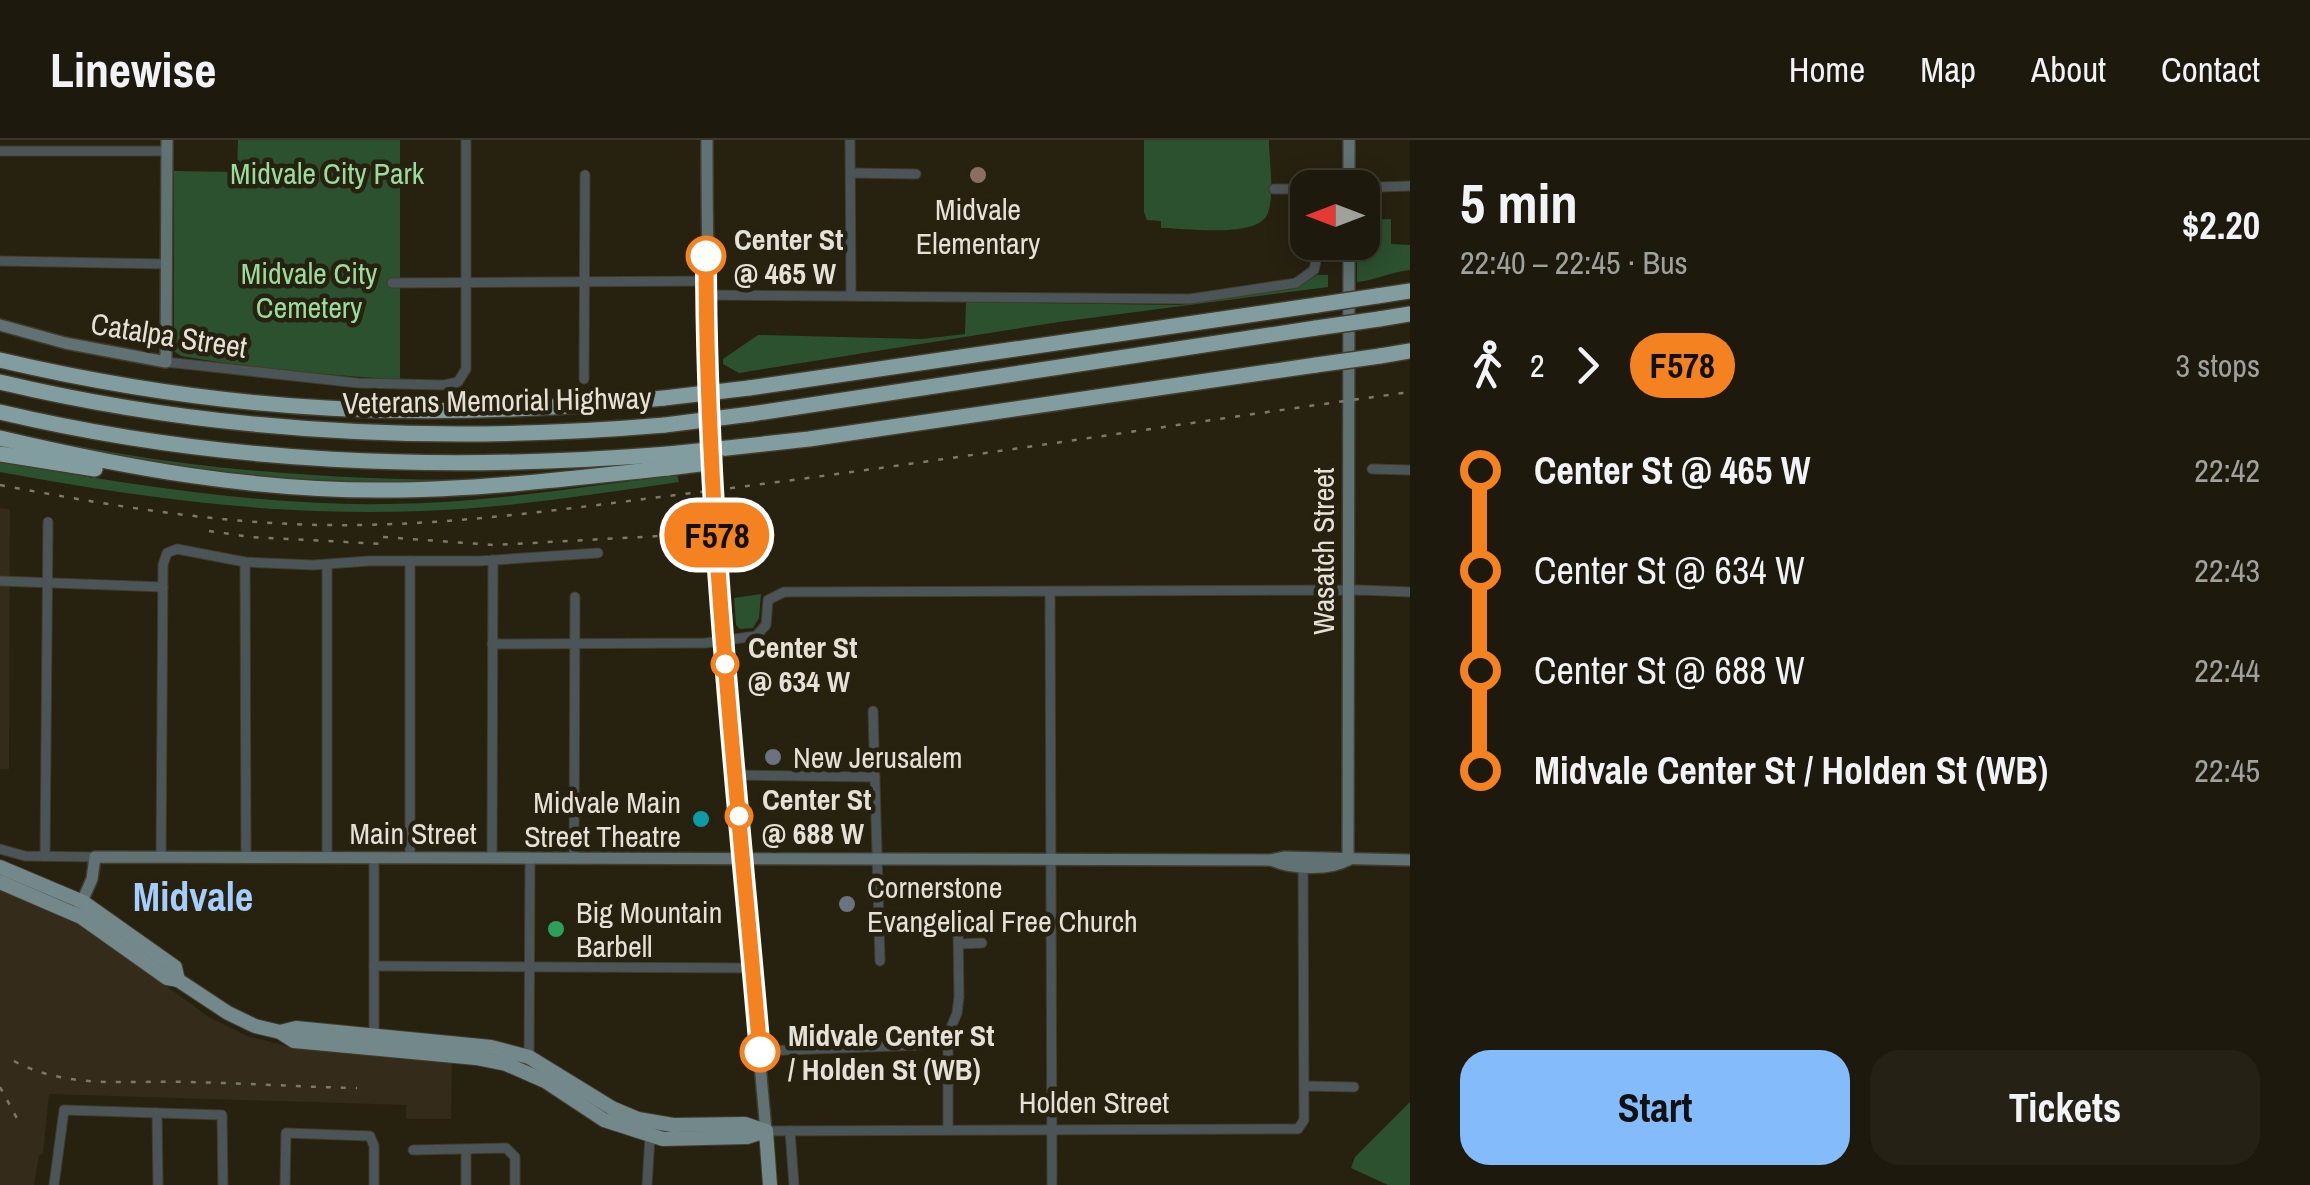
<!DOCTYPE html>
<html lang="en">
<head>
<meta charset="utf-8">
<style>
  :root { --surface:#1d190c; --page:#252215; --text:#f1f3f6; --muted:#a0a09d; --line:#3b382d; --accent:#84bcfb }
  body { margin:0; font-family:"Archivo Narrow",sans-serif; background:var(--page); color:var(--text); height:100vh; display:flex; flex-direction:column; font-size:38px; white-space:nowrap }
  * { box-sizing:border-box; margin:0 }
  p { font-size:32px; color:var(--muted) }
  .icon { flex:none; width:55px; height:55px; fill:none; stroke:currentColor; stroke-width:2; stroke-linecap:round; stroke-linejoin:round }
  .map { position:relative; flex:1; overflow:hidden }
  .side { display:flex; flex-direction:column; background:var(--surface); width:900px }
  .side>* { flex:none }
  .badge { padding:0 20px; border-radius:32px; font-size:35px; line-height:65px }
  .needle { width:65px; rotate:270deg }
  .controls { position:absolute; left:1290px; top:30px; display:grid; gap:20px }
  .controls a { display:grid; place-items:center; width:90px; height:90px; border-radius:20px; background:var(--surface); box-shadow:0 5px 25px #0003,0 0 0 2px var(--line); font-size:50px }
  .map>.badge { position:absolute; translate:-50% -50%; box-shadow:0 0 0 5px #fff }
  .legs { display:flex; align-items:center; gap:15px; height:110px; padding:0 50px; font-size:32px }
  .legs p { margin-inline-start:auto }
  .summary { display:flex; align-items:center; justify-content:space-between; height:170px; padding:0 50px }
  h1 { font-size:55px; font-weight:800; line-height:75px }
  .button { display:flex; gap:20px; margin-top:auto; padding:20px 50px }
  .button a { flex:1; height:115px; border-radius:30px; background:var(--accent); color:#111; font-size:40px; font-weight:800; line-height:115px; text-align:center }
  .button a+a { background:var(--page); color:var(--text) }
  ul { padding:0 50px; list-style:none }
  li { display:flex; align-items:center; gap:35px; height:100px; font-size:38px }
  li i { display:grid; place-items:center; width:15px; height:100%; margin:0 12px; background:currentColor }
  li i::after { content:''; width:25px; height:25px; margin:-12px; border:8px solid; border-radius:50%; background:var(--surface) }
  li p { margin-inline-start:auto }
  li:first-child i { background:linear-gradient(#0000 50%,currentColor 0) }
  li:last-child i { background:linear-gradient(currentColor 50%,#0000 0) }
  header { display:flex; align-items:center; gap:60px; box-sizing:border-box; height:140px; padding:0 50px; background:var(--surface); border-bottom:2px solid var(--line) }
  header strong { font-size:48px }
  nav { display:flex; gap:55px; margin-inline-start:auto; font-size:35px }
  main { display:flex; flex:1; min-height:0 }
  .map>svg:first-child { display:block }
</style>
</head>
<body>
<header>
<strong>Linewise</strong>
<nav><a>Home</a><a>Map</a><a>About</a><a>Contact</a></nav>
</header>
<main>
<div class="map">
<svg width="1410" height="1045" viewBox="0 0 1410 1045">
  <rect width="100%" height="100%" fill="#272110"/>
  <g fill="#342b1b">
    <polygon points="0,368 10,369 9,629 0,629"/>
    <polygon points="0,749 77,782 209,877 247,896 294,908 452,922 451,979 406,979 406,965 49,954 43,1014 39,1015 34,1045 0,1045"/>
  </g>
  <g fill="#2b512f">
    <polygon points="238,0 400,0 400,240 259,229 181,216 174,211 174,31 237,32"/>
    <path d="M1144,0H1269C1269,22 1275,53 1268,73C1259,99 1185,88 1161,88V81L1147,80L1144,72Z"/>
    <path d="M1391,79V104L1410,105V130C1390,132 1377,140 1357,142V103L1362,102L1363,80Z"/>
    <polygon points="1317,135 1328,135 1328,147 1059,182 739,233 723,224 723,219 758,195 922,199 965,194 966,162 1180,165 1297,148"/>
    <path d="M0,289C162,329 329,341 495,340L344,345L192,333Z"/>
    <path d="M0,322C127,344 258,366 388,364C484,363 582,347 677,335L679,342C594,354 509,368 423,371C280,377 140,358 0,332Z"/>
    <polygon points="761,454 759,478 753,488 740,489 736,485 734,458"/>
    <polygon points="1410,962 1410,1045 1388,1045 1351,1028 1355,1017"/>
  </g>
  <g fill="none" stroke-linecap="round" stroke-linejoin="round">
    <g stroke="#423c2c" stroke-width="11">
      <g id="street">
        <polyline points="850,0 851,155"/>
        <polyline points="0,11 167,11"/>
        <polyline points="851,33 916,34"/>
        <polyline points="1348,48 1410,46"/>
        <polyline points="1274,49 1308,49"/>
        <polyline points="0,121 167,124"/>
        <polyline points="392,143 707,141"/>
        <polyline points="707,155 1190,159 1296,143 1314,130 1320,102"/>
        <polyline points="166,222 358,243 444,245 458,242 466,229 466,0"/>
        <polyline points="584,239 585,35"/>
        <polyline points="1372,329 1410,330"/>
        <polyline points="245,422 246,718"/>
        <polyline points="327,425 327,718"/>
        <polyline points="0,441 163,447"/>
        <polyline points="1050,452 1052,1045"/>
        <polyline points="492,504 705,503 756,496 766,485 768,460 784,452 1360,450 1410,452"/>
        <polyline points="873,571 880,821"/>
        <polyline points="735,635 875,637"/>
        <polyline points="0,709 25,716 95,717"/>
        <polyline points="45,716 48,382"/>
        <polyline points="161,718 163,425 167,413 177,409 245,422 313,425 369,421 479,421 598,413"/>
        <polyline points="374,718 374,895"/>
        <polyline points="410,718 410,421"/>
        <polyline points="492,718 493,420"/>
        <polyline points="574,718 575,457"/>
        <polyline points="959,804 982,803"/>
        <polyline points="374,826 752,828"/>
        <polyline points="760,911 922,905"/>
        <polyline points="529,920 530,718"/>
        <polyline points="1304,946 1354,947"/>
        <polyline points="157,973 158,1045"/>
        <polyline points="948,989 948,895 957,873 959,857 958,791"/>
        <polyline points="766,991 1298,989 1304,980 1303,726"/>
        <polyline points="790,991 794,1045"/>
        <polyline points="413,1010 506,1008 515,1017 515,1045"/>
        <polyline points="54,1045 64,970 222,975 223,1045"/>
        <polyline points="285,1045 286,993 370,996 374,1006 374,1045"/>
        <polyline points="466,1045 466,1009"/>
        <polyline points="647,1045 650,996"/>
      </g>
    </g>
    <g stroke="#423c2c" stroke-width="14">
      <g id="secondary">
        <path d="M707,0C706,334 736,659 766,991"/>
        <polyline points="1349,48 1349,0"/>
        <polyline points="0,185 65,203 166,222 167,0"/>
        <path d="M1271,720C1290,729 1329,731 1348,720"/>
        <polyline points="1348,720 1349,102"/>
        <polyline points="80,766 92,739 95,717 1271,720 1284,717 1410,720"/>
      </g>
    </g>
    <g stroke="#423c2c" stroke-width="16">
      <g id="primary">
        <polyline points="0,727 83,762 175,827 178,840"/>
        <polyline points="0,742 81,777 167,838 178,840 228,873 255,886 280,892 294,901 476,918 506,924 545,941 604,980 663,999 747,997 766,991"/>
        <polyline points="280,892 296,888 491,907 529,917 612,968 638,979 673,985 745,984 766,991"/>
        <polyline points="766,991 770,1045"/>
      </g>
    </g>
    <g stroke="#423c2c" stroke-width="18">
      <g id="highway">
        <polyline points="1377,156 1410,151"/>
        <polyline points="1379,179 1410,174"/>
        <polyline points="1380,216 1410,211"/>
        <path d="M0,220C230,274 430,282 664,258"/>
        <path d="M0,242C218,294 443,304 665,285"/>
        <polyline points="749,248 1317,165"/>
        <path d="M0,272C220,324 443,332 668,314"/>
        <polyline points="751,274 1316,188"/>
        <path d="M0,298C128,328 254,351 386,350C480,350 574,338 668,328"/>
        <polyline points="718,309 809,299 1316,225"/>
        <polyline points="0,314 95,329"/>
      </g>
    </g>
    <use href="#street" stroke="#4b5557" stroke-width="9"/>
    <use href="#secondary" stroke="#617274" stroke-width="11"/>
    <use href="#primary" stroke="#73888b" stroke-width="14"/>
    <use href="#highway" stroke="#829da0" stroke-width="15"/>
    <g stroke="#7d7869" stroke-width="2.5" stroke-dasharray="5 10" stroke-linecap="butt">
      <path d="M0,345C107,365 213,383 322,385C445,387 563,369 684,354C926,324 1168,285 1410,252"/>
      <polyline points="209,391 251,397 384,404"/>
      <polyline points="383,397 494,405 678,395"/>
      <path d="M14,921C69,950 127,940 187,942C244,943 301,947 357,948"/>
      <polyline points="0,947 20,984"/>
    </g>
    <g stroke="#423c2c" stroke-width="18" stroke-linecap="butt">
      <g id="highway-bridge">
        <polyline points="1317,165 1377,156"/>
        <polyline points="1316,188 1379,179"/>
        <polyline points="1316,225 1380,216"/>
        <polyline points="664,258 749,248"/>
        <polyline points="665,285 751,274"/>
        <polyline points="668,314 718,309"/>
        <polyline points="668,328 700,324 718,309"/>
      </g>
    </g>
    <use href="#highway-bridge" stroke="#829da0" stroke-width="15"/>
  </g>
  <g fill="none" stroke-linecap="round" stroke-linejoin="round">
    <g stroke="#fff" stroke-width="22">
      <path id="line-1" d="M706,116C706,382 737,647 760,912"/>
    </g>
    <use href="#line-1" stroke="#f58220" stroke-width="15"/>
  </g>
  <circle fill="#8d6e63" stroke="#272110" stroke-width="4" cx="978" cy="35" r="10"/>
  <g fill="#fff" stroke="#f58220" stroke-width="5">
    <circle cx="706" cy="116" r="18"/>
    <circle cx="725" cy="524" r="12"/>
    <circle cx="739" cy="676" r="12"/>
    <circle cx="760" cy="912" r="18"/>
  </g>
  <g fill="#6b7280" stroke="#272110" stroke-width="4">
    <circle cx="773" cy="617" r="10"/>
    <circle cx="847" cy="764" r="10"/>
  </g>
  <circle fill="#0f9aa8" stroke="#272110" stroke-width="4" cx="701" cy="679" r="10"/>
  <circle fill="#2e9e5b" stroke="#272110" stroke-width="4" cx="556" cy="789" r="10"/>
  <g text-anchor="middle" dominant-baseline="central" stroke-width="9" stroke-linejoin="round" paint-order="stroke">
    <g font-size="30" fill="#9adb9e" stroke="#272110">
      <text x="327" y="33">Midvale City Park</text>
      <text x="309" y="133">Midvale City<tspan x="309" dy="34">Cemetery</tspan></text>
    </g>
    <g font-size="30" fill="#e5e1d6" stroke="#272110" text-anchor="start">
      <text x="978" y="69" text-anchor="middle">Midvale<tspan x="978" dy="34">Elementary</tspan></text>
      <text x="793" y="617">New Jerusalem</text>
      <text x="681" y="662" text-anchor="end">Midvale Main<tspan x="681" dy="34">Street Theatre</tspan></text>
      <text x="867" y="747">Cornerstone<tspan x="867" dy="34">Evangelical Free Church</tspan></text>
      <text x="576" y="772">Big Mountain<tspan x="576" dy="34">Barbell</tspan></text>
    </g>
    <g font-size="30" font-weight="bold" fill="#e5e1d6" stroke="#272110" text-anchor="start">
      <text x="734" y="99">Center St<tspan x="734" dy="34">@ 465 W</tspan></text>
      <text x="748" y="507">Center St<tspan x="748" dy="34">@ 634 W</tspan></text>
      <text x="762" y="659">Center St<tspan x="762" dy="34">@ 688 W</tspan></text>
      <text x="788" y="895">Midvale Center St<tspan x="788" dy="34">/ Holden St (WB)</tspan></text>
    </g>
    <g font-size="30" fill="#e5e1d6" stroke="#272110">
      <text transform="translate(169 195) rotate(9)">Catalpa Street</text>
      <text transform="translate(497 260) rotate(-1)">Veterans Memorial Highway</text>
      <text transform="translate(1323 411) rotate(-90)">Wasatch Street</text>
      <text x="413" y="693">Main Street</text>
      <text x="1094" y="962">Holden Street</text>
    </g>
    <g font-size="40" font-weight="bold" fill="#a5cefd" stroke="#272110">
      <text x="193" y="756">Midvale</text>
    </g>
  </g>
</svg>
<div class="controls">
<a><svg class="needle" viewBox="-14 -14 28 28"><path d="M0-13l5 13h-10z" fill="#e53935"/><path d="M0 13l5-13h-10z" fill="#a0a09d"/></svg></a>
</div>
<b class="badge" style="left:717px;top:395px;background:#f58220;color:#111">F578</b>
</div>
<section class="side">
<div class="summary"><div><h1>5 min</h1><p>22:40 – 22:45 · Bus</p></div><b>$2.20</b></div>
<div class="legs"><svg class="icon" aria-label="walk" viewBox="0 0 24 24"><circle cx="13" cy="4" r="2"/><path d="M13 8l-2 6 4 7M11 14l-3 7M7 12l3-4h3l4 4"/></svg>2<svg class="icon" aria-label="forward" viewBox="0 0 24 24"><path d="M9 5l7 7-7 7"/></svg><b class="badge" style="background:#f58220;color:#111">F578</b><p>3 stops</p></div>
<ul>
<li><i style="color:#f58220"></i><b>Center St @ 465 W</b><p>22:42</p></li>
<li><i style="color:#f58220"></i><span>Center St @ 634 W</span><p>22:43</p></li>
<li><i style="color:#f58220"></i><span>Center St @ 688 W</span><p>22:44</p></li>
<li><i style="color:#f58220"></i><b>Midvale Center St / Holden St (WB)</b><p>22:45</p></li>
</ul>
<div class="button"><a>Start</a><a>Tickets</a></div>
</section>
</main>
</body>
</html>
